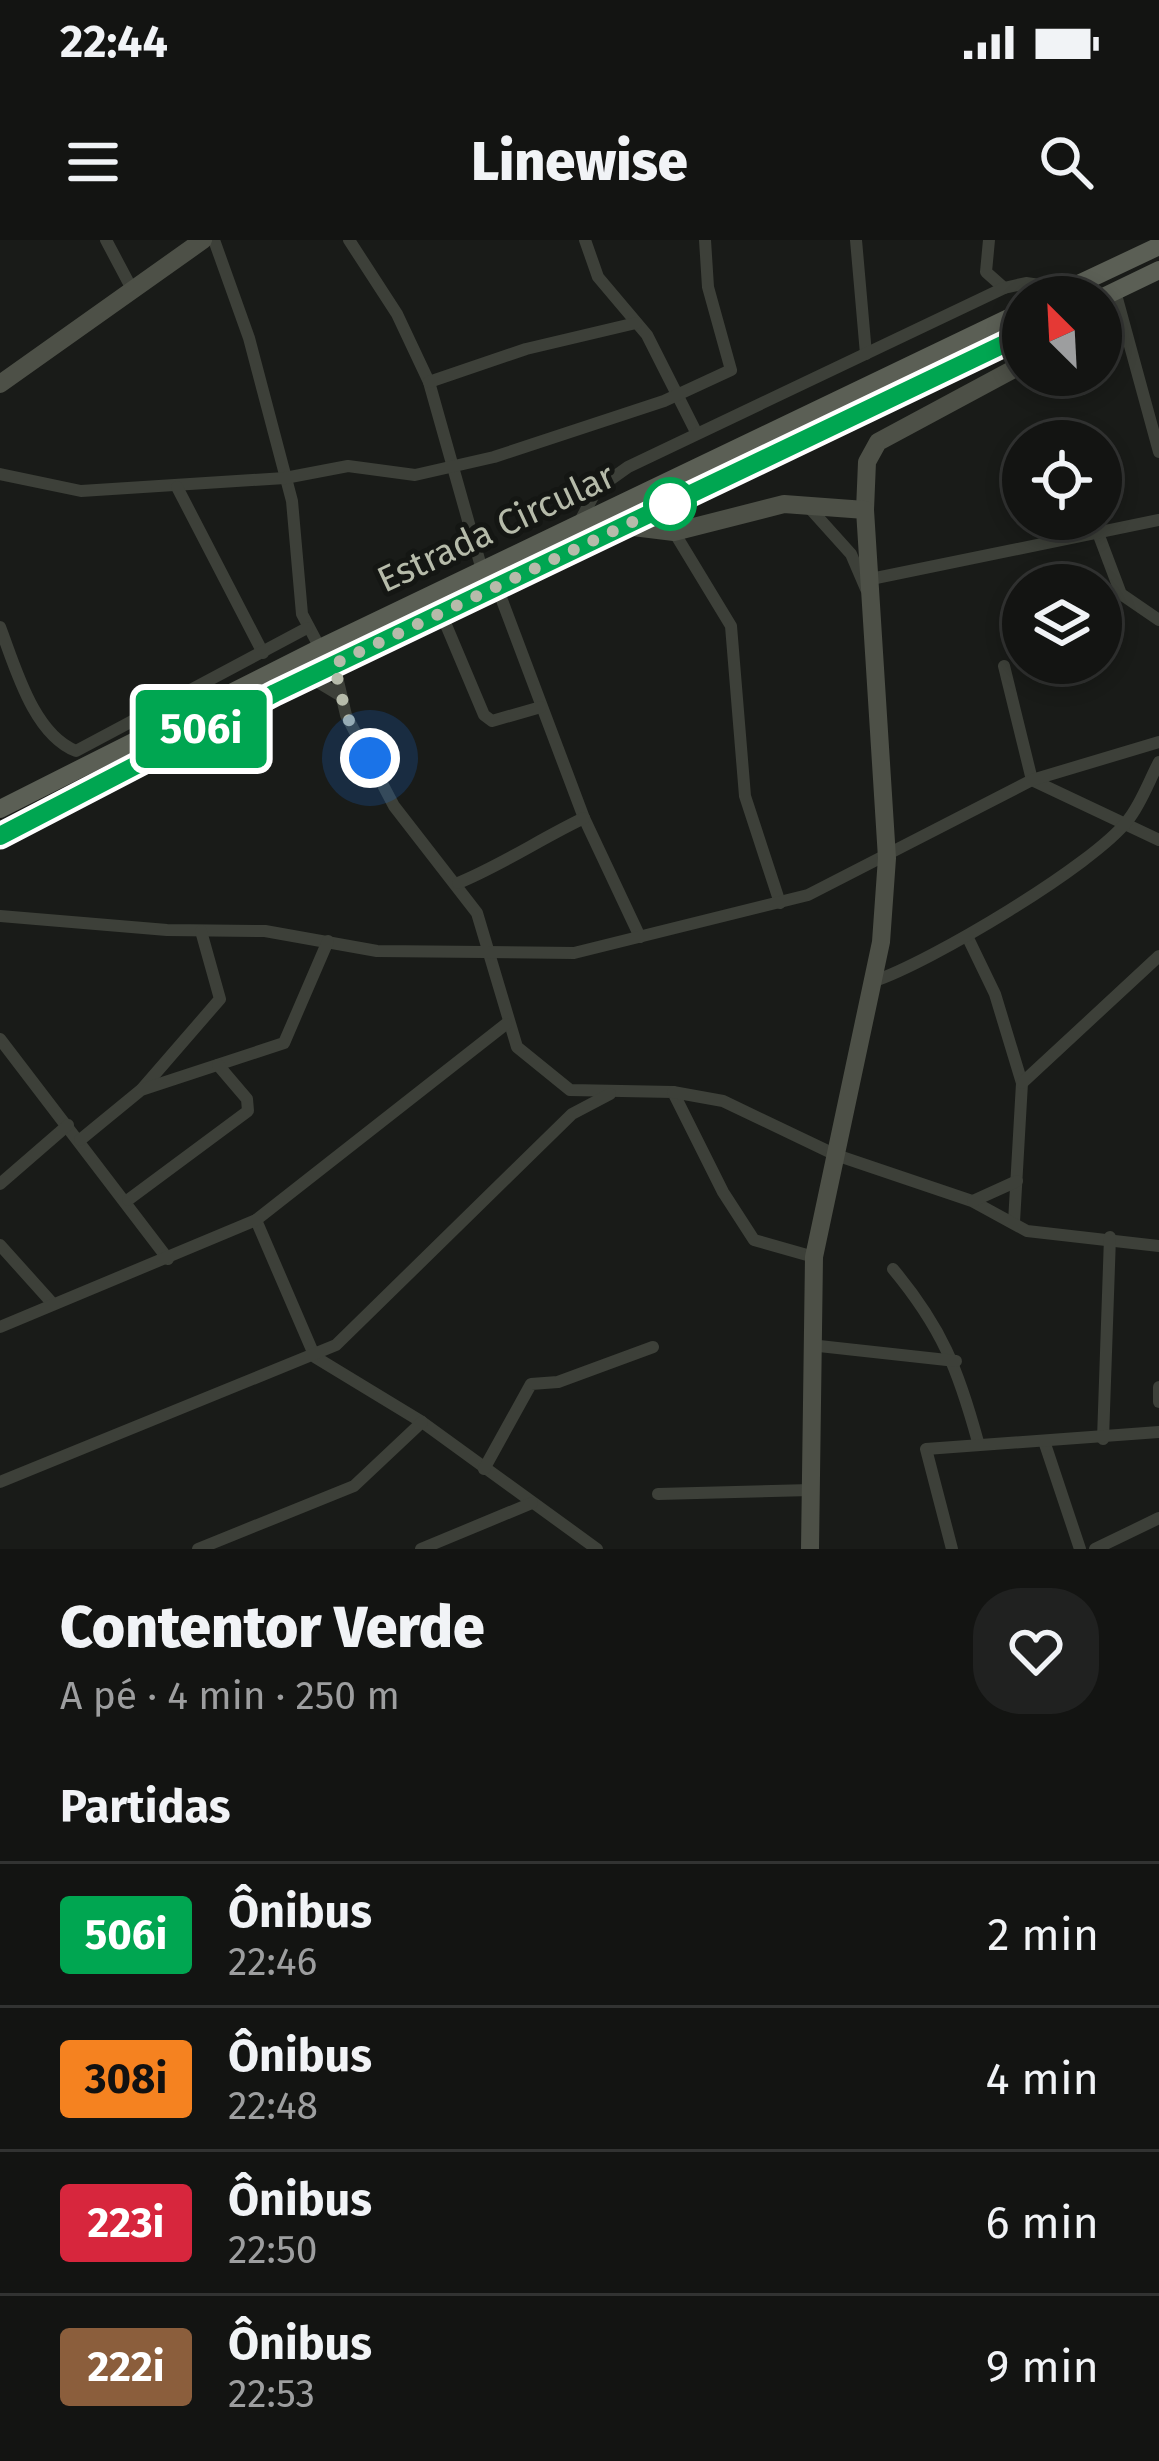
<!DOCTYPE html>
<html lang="pt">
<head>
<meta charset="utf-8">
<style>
  :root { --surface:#131412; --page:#202120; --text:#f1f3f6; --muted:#9d9e9f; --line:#323332 }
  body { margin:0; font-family:"Fira Sans",sans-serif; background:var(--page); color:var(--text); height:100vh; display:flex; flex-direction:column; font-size:45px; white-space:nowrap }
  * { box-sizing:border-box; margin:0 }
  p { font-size:39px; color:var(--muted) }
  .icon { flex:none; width:66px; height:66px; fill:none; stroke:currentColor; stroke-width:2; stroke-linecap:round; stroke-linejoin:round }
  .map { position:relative; height:1309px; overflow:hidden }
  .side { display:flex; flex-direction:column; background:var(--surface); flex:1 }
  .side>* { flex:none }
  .badge { padding:0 24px; border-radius:9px; font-size:42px; line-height:78px }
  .needle { width:78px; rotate:336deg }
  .buttons { position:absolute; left:1002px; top:36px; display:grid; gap:24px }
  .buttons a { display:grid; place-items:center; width:120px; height:120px; border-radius:50%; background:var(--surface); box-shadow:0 6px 18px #0003,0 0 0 3px var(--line); font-size:60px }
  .you { position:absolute; width:60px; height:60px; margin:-30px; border:9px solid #fff; border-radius:50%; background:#1a73e8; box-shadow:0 0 0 18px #1a73e833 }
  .map>.badge { position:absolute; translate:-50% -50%; box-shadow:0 0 0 6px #fff }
  h2 { padding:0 60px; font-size:45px; line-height:108px }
  .round { display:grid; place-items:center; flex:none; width:126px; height:126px; border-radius:48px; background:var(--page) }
  .summary { display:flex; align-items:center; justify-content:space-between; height:204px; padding:0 60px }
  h1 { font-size:57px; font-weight:800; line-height:90px }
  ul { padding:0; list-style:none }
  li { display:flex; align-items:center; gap:36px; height:144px; padding:0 60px; border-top:3px solid var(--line) }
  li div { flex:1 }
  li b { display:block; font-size:45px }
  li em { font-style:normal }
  li .badge { min-width:132px; font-weight:700; text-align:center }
  .status { display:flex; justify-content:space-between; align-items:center; height:84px; padding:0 60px; background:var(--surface); direction:ltr }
  .status svg { height:33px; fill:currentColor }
  header { display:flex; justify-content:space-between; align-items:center; height:156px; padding:0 60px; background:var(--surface); font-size:54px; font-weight:800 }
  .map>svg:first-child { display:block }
</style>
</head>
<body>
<div class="status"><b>22:44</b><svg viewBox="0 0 49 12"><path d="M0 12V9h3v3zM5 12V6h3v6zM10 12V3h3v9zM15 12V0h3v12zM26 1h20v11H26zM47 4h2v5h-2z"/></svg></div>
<header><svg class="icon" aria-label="menu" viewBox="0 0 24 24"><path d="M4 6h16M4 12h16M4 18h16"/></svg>Linewise<svg class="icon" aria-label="search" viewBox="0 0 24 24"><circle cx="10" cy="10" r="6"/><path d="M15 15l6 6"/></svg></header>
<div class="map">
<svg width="1159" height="1309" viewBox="0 0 1159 1309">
  <rect width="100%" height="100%" fill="#191b18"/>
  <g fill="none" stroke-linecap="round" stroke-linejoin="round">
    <g stroke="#3d4039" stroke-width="12">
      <polyline points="106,0 133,51"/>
      <polyline points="214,0 249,98 292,261 302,374 320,408"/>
      <polyline points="349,0 397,74 429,142 482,330"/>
      <polyline points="585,0 598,37 647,95 695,190"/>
      <polyline points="856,0 866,114"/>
      <polyline points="989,0 986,32 1004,48"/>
      <polyline points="1115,51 1159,212"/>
      <polyline points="429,142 526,109 636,83"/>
      <polyline points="0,234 81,251 285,238 348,226 415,235 494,217 664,161 731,130 708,47 705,0"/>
      <polyline points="177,247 263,413"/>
      <polyline points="806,264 851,314 866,349"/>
      <polyline points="580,281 597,249 628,227 1004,48 1026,43 1067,49"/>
      <polyline points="674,292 731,386 745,556 780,663"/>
      <polyline points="1098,293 1121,354 1159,380"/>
      <polyline points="871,339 1159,280"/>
      <polyline points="497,347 584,578 640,697"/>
      <polyline points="441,373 484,475 492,481 541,467"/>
      <path d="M0,387C15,426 33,494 76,511L307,388"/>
      <polyline points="334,424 346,475 394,566 477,673 517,807 570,850 673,852 723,952 754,1000 814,1017"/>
      <polyline points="1004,426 1032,540 1159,600"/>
      <polyline points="308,436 338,454"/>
      <path d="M458,643C502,625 540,599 584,578"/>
      <polyline points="0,676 167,690 265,691 377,711 574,713 808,655 1032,540 1159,502"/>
      <polyline points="967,696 995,754 1022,843 1014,982"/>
      <path d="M874,741C929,723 1094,625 1128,580C1141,564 1149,541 1159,522"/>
      <polyline points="0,799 168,1019"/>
      <polyline points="1022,843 1159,716"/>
      <polyline points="142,849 220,759 201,691"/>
      <polyline points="673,852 723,861 836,915 972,961 1027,991 1159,1006"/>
      <polyline points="80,900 141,850 284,803 328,701"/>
      <polyline points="0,944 68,885"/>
      <polyline points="128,960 248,871 247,859 218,825"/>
      <polyline points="973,961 1017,941"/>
      <polyline points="256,980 315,1117 422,1182 597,1309"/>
      <polyline points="0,1005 53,1064"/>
      <path d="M893,1029C942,1088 958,1129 978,1202"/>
      <polyline points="0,1087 256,980 506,784"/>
      <polyline points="810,1105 956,1121"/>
      <polyline points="1159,1147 1159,1162"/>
      <polyline points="1103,1199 1110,997"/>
      <polyline points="1044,1201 1080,1309"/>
      <polyline points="484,1229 531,1144 558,1142 653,1107"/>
      <polyline points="0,1242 336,1105 572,874 610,854"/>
      <polyline points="658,1254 811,1250"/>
      <polyline points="198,1309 354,1246 422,1182"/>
      <polyline points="421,1309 532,1263"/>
      <polyline points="952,1309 926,1209 1159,1192"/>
      <polyline points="1095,1309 1159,1278"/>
    </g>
    <g stroke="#4d5047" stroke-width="18">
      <polyline points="0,144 203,0"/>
      <polyline points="865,270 867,222 878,202 1023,124"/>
      <polyline points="625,286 674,292 784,264 865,270 887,618 881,702 814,1017 810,1309"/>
    </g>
    <g stroke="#5b5f55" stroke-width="18">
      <polyline points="1051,57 1159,6"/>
      <polyline points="1101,58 1159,30"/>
      <polyline points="0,569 320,408 1023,71"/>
      <polyline points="0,595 308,436 1023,95"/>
    </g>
  </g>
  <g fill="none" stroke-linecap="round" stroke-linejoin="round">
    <g stroke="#fff" stroke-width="27">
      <polyline id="line" points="0,596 275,453 1023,95"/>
    </g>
    <use href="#line" stroke="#00a651" stroke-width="18"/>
    <polyline stroke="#b6bbaa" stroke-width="12" stroke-dasharray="0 21.6" points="370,518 346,475 334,424 670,264"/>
  </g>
  <circle fill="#fff" stroke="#00a651" stroke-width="6" cx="670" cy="264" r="24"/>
  <g text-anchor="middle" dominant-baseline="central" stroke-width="10" stroke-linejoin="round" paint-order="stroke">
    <g font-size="36" fill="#b6bbaa" stroke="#141613">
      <text transform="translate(496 288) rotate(-25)">Estrada Circular</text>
    </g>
  </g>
</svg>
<div class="buttons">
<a><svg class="needle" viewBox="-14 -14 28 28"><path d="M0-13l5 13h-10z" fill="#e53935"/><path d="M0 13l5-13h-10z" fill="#9d9e9f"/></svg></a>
<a><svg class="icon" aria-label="locate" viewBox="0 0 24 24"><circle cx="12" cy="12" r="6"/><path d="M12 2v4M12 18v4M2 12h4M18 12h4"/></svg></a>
<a><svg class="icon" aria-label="layers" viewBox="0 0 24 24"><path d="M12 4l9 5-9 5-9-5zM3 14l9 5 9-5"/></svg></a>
</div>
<div class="you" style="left:370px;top:518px"></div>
<b class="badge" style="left:201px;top:489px;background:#00a651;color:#fff">506i</b>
</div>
<section class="side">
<div class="summary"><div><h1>Contentor Verde</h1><p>A pé · 4 min · 250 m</p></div><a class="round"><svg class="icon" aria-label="heart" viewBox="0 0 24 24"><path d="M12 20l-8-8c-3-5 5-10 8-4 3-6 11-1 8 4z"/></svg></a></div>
<h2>Partidas</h2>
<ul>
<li><span class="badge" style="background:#00a651;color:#fff">506i</span><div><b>Ônibus</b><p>22:46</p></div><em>2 min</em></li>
<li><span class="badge" style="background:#f58220;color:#111">308i</span><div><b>Ônibus</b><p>22:48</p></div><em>4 min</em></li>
<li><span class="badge" style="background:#d7263d;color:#fff">223i</span><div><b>Ônibus</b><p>22:50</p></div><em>6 min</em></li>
<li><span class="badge" style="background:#8b5e3c;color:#fff">222i</span><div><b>Ônibus</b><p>22:53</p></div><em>9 min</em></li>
</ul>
</section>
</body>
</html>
